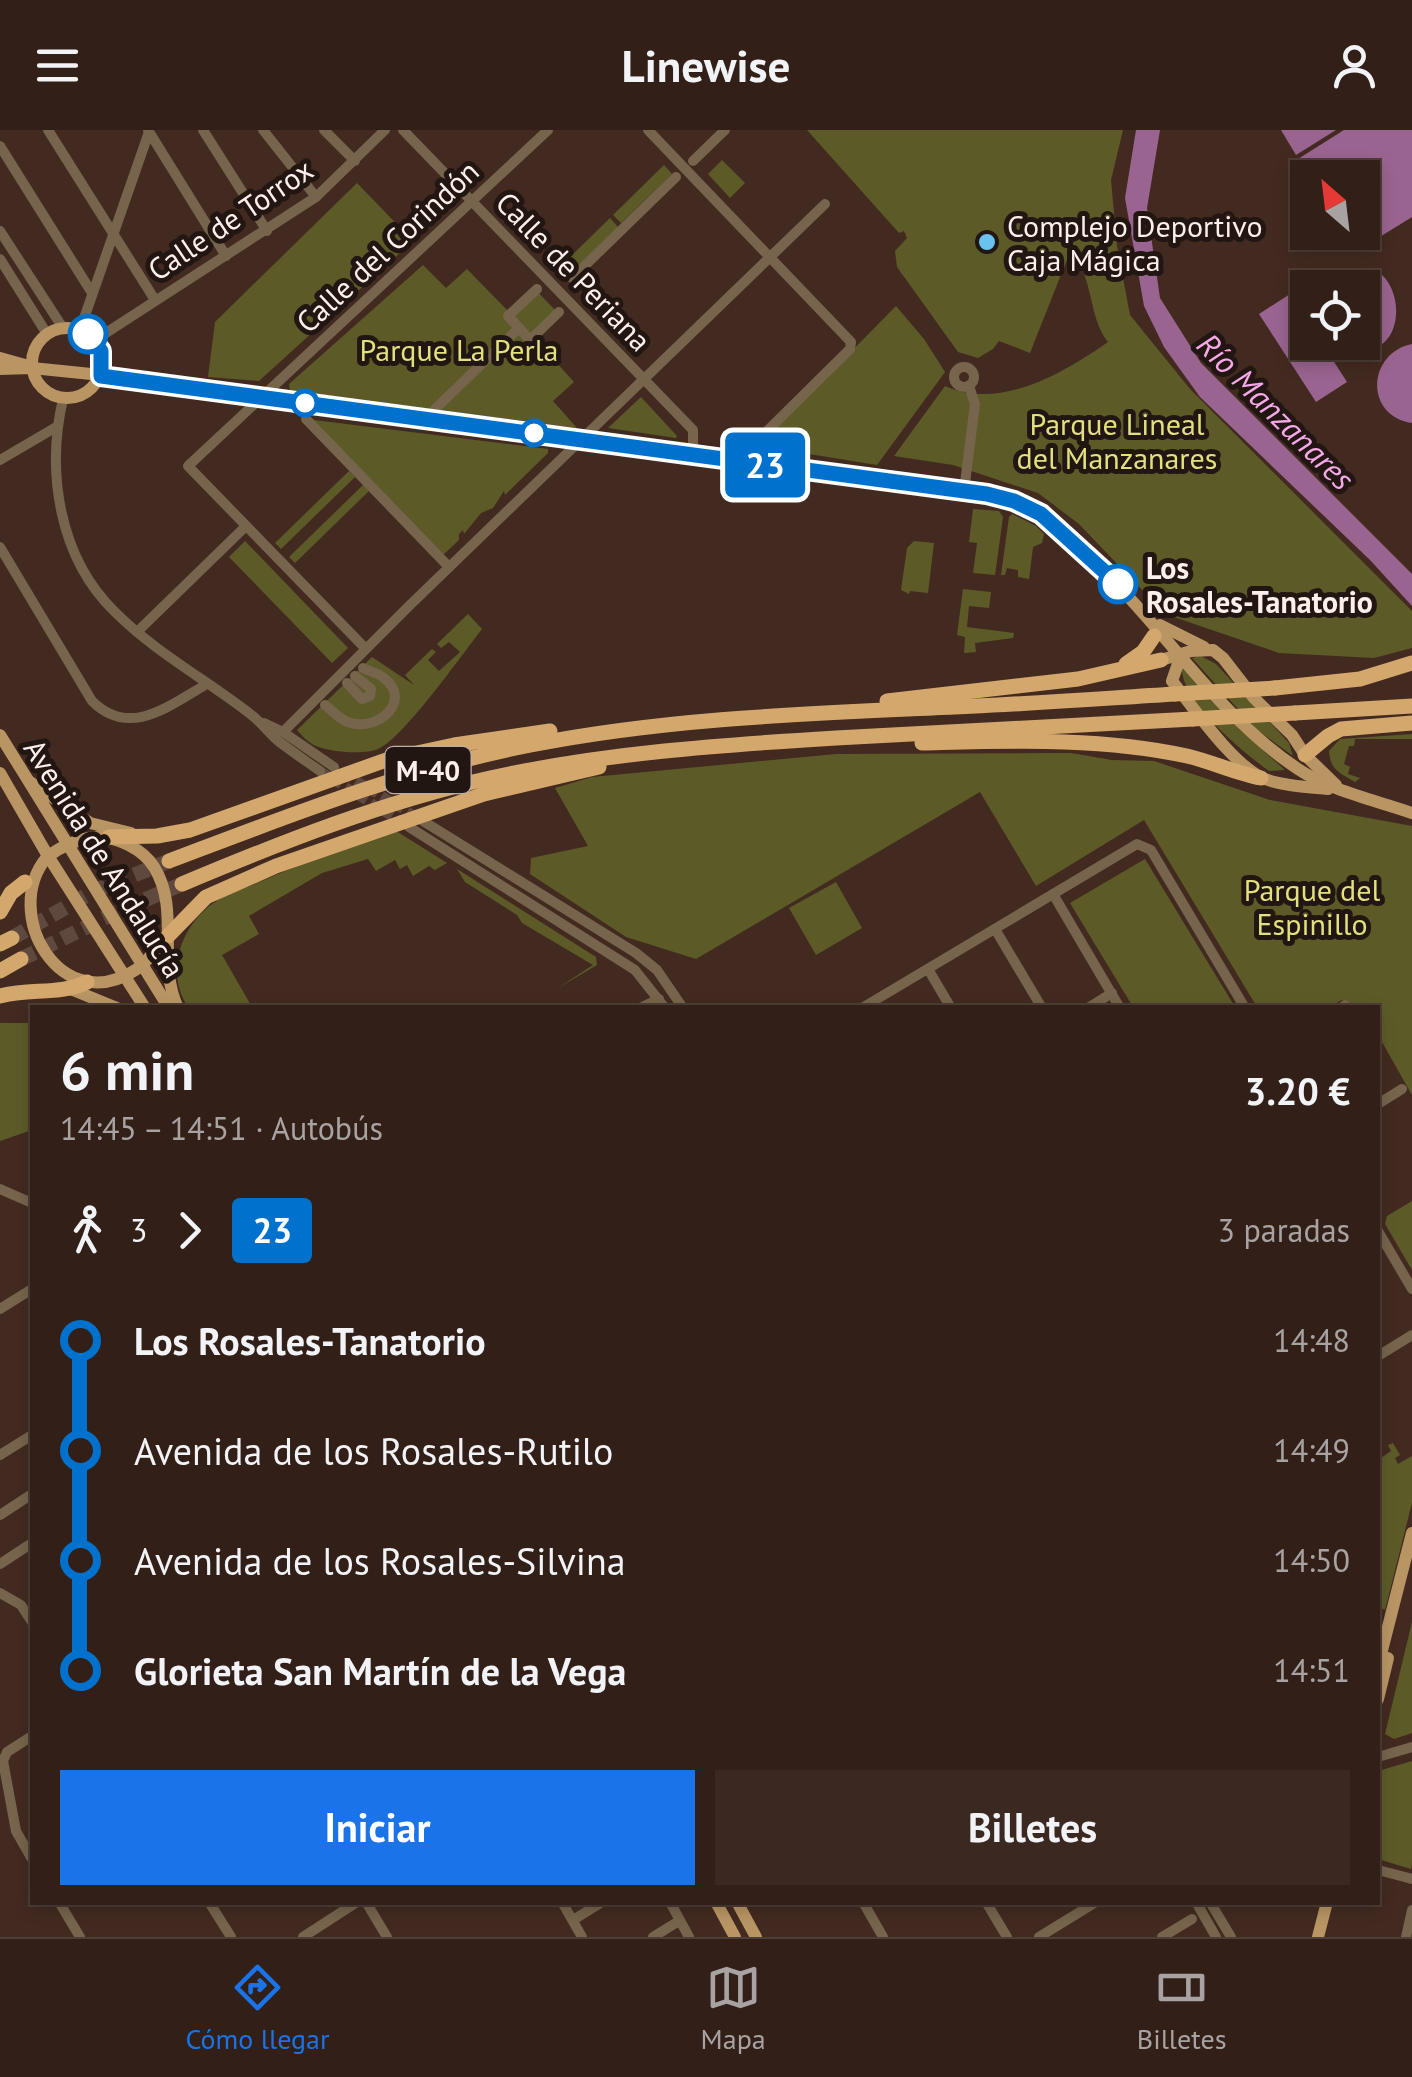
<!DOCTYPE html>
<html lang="es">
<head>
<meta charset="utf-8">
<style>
  :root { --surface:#322018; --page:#3a2821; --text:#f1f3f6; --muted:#a8a3a2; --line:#4d3e37; --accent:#1a73e8 }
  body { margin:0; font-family:"PT Sans",sans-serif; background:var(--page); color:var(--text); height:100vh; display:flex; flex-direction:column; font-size:38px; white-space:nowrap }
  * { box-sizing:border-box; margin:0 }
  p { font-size:32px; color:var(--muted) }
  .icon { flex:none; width:55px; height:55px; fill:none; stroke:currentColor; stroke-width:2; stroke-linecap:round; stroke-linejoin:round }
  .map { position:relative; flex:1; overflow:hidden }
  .side { position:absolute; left:30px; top:875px; width:1350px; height:900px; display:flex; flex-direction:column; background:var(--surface); border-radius:0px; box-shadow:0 5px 15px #0003,0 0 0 2px var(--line) }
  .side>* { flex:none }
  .badge { padding:0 20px; border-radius:8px; font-size:35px; line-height:65px }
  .needle { width:65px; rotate:332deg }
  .controls { position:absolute; left:1290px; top:30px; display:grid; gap:20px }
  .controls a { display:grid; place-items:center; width:90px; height:90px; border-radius:0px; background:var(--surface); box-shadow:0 5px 15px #0003,0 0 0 2px var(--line); font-size:50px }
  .map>.badge { position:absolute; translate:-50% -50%; box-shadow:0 0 0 5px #fff }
  .legs { display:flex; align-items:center; gap:15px; height:110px; padding:0 30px; font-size:32px }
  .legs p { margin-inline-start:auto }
  .headline { display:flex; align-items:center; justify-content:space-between; height:170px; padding:0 30px }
  h1 { font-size:55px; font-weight:700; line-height:75px }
  .cta { display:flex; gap:20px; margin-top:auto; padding:20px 30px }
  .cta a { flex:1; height:115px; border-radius:0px; background:var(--accent); color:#fff; font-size:40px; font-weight:700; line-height:115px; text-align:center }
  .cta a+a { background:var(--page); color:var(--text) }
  ul { padding:0 30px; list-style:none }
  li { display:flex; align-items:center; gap:35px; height:110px; font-size:38px }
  li i { display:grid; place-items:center; width:15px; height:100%; margin:0 12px; background:currentColor }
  li i::after { content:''; width:25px; height:25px; margin:-12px; border:8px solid; border-radius:50%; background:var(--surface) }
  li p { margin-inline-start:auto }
  li:first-child i { background:linear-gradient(#0000 50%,currentColor 0) }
  li:last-child i { background:linear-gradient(currentColor 50%,#0000 0) }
  header { display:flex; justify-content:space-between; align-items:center; height:130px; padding:0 30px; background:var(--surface); font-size:45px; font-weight:700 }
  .tab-bar { display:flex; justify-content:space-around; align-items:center; height:140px; border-top:2px solid var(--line); background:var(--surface); font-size:28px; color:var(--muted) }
  .tab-bar a { display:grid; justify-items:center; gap:5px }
  .tab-bar .current { color:var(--accent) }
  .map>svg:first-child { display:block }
</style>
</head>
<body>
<header><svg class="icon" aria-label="menu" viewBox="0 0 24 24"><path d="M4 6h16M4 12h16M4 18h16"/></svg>Linewise<svg class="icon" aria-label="person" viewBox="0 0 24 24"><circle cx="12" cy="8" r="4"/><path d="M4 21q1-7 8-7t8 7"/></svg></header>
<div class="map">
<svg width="1412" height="1807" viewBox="0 0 1412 1807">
  <rect width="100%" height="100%" fill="#432a20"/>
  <g fill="#5c5b28">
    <path d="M807,0H1123L1111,50L1117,116L1130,185L1190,259L1412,481V518L1374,528L1279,523L1165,484L1079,394L1038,363L953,335L894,326L945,256C1001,281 1063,243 1108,212C1087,185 1095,147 1070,122L1030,223L999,211L993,219L978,228L958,222L897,137L895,121L907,108L904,101L899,103Z"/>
    <polygon points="722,30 745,53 730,68 708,44"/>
    <polygon points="664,35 672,44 621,93 613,85"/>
    <polygon points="357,53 413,111 259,251 208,247 215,192"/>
    <polygon points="610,88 618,97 569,144 561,136"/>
    <polygon points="423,135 446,158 467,139 508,181 533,157 555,180 536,210 574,252 553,271 577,298 290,261 289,254"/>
    <polygon points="896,176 924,209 945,242 877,335 766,317 762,312"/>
    <polygon points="641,267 677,306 676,308 608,298"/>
    <polygon points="306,289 548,319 548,323 505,365 504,361 493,378 481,383 464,404 463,400 459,404 459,410 442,426"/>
    <polygon points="349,341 355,347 281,419 275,413"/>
    <polygon points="363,355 369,361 295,433 289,427"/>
    <polygon points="973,379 999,381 1003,387 995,445 973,443 977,413 969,412"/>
    <polygon points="1012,384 1036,396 1044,404 1042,413 1033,417 1029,449 1018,447 1018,440 1007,438 1005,445 1001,445 1009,387"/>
    <polygon points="245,411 348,518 332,533 229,427"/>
    <polygon points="914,411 934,413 928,463 910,461 909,464 901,460 907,418"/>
    <polygon points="963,459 991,462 989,478 969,476 967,497 1014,503 1013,508 975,513 976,522 964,523 965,507 957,505"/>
    <path d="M468,484L482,499C463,523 403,609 378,619C364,625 329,622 316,616C309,613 302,606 297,600L372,527L414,555L405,545L432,519L436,522L428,530L439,541L460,522L449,512L441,518L437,514Z"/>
    <polygon points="1201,526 1216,534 1289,613 1293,626 1256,599 1192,528"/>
    <path d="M1182,534L1239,599L1285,640L1269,641C1243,622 1177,569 1182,534Z"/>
    <path d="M1412,604V609H1355L1354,616H1349L1344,634L1350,637L1348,644L1360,648L1355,652C1340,643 1330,640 1329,621L1340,609Z"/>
    <polygon points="1071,623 1112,630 1154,631 1270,670 1412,696 1412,965 1378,905 1378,878 1361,877 1342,870 1329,877 1257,877 1144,690 1036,756 980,662 696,829 626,807 530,744 531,728 588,716 555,658 592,647 836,624"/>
    <path d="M393,699L447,733L435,740L429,736L413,746L407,735L400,739L395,730L376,741L368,729L322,743L249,786L259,804L222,825L252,877H188C165,843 180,798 212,774C227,763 245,758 262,751C305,732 349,716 393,699Z"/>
    <polygon points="1145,729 1235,877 1133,877 1070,773"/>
    <polygon points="457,739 596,827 597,835 558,858 593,835 522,793 517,785 465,752"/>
    <polygon points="836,752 862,798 816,825 789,778"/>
    <polygon points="0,893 32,893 32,1000 0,1011"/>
    <polygon points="1412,1071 1412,1140 1385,1094 1387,1086"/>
    <polygon points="1393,1313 1400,1325 1395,1328 1398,1334 1412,1326 1412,1373 1385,1480 1378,1477 1378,1330 1391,1321 1388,1315"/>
    <polygon points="1412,1492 1412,1603 1394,1609 1385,1604"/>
    <polygon points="1412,1631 1412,1733 1411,1739 1378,1729 1378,1641"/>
  </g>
  <g fill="#9a6490">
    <polygon points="1136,0 1160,0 1147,78 1160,168 1201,233 1412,444 1412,476 1371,431 1200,267 1164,217 1144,176 1125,68"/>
    <polygon points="1281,0 1336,0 1296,25"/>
    <polygon points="1344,0 1412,0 1412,87 1357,121 1345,103 1362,102 1362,48 1310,47 1298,29"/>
    <path d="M1374,139C1412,160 1400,240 1348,213L1362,212V158L1335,157L1348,144Z"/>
    <polygon points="1290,164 1307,191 1308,212 1322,213 1347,252 1316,272 1259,184"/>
    <path d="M1412,214V293C1364,286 1367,223 1412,214Z"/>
  </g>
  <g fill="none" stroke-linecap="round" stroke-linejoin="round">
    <g stroke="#5f483e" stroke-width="10" stroke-dasharray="10 5" stroke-linecap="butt">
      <polyline points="320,641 404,694"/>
      <polyline points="343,643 418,688"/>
    </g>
    <g stroke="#5f483e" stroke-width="15" stroke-dasharray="15 8" stroke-linecap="butt">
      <polyline points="12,808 94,761 169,731"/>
      <polyline points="21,829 119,781 182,754"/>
    </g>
    <g stroke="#76644c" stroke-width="10">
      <polyline points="48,0 155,170"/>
      <polyline points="148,0 226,126"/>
      <polyline points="203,0 267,101"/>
      <polyline points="263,0 316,67"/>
      <polyline points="324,0 355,31"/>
      <polyline points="403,0 693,300 693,324"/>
      <polyline points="648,0 851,212 850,219 758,310 748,332"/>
      <polyline points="0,16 92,163"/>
      <polyline points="693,31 725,0"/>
      <polyline points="0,101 63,198"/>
      <polyline points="0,129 47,204"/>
      <polyline points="572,148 676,47"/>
      <polyline points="537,159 508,186 530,210 559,182"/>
      <polyline points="80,200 149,2"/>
      <polyline points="95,210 316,67 385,0"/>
      <circle cx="964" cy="247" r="10"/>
      <path d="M63,269C46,342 59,428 115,482C155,522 205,549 249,583C260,591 267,601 277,610C291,621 306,631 320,641"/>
      <polyline points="435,279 519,198"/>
      <polyline points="306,289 449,437"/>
      <polyline points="0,330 58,296"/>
      <polyline points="964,361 975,274 969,256"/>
      <path d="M0,417L92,571C130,609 170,575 207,554"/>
      <polyline points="137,502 245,397"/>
      <polyline points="365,518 188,336 548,0"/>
      <polyline points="347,553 362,569 370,566 371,559 355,546"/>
      <path d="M325,575C333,581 341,591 351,593C378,601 413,571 384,548C379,543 370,542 363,538"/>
      <polyline points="264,593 283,602 334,637"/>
      <polyline points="283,602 409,476 825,74"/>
      <polyline points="423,691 636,823 657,840 683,878"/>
      <polyline points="409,697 635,840 665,878"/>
      <polyline points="1053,764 1120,878"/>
      <polyline points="995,799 1042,878"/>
      <polyline points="928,839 951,878"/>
      <polyline points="640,878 659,869"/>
      <polyline points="862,878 1137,714 1151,720 1245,878"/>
      <polyline points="1088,878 1112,863"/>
      <polyline points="1341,878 1345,875"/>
      <polyline points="1378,974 1402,959"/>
      <polyline points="0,1059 32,1073"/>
      <polyline points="1378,1101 1412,1159"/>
      <polyline points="0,1179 32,1159"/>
      <polyline points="1378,1226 1412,1205"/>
      <polyline points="0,1325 32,1305"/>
      <polyline points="0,1385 32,1364"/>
      <polyline points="0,1434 32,1413"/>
      <polyline points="0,1463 21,1475 32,1492"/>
      <polyline points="32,1606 7,1622 3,1631 16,1701 32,1729"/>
      <polyline points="1378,1627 1412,1617"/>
      <polyline points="1378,1740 1412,1749"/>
      <polyline points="59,1772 80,1807"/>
      <polyline points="209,1772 231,1807"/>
      <polyline points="366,1772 387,1807"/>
      <polyline points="562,1772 582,1807"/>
      <polyline points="670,1772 689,1807"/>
      <polyline points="863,1772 883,1807"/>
      <polyline points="986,1772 1007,1807"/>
      <polyline points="1196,1772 1216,1807"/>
      <polyline points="1210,1772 1231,1807"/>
      <polyline points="573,1790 602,1772"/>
      <polyline points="303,1807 357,1772"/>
      <polyline points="653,1807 679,1791"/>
      <polyline points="1039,1807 1096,1772"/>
      <polyline points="1162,1807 1192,1789"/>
      <polyline points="1406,1807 1412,1780"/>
    </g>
    <g stroke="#b99564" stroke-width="12">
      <circle cx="67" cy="233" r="35"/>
      <polyline points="0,228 25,235"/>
      <path d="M0,239L32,238L101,245L964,361C990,365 1015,370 1037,382C1059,394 1078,415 1095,432C1164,498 1218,586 1298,639C1331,661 1375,670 1412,683"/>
      <polyline points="1160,495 1204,517"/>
      <path d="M1181,525L1172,551C1194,578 1233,636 1265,649C1283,656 1308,657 1328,659"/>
      <polyline points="1161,530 1191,521 1213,520 1223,528 1254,568 1292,605 1305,625 1336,655"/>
      <polyline points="0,605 169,878"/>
      <polyline points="0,643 48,726 145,878"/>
      <polyline points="30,652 90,693 131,703"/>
      <path d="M168,806C158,817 149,830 137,839C61,890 0,783 47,727C62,716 76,709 95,707C116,706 143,719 154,737C181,780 156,832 178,878"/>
      <polyline points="73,860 117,878"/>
      <polyline points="1378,1536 1412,1403"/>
      <polyline points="1378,1569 1388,1528"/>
      <polyline points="716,1772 735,1807"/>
      <polyline points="737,1772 756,1807"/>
      <polyline points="1318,1807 1327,1772"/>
    </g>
    <g stroke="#d4a86d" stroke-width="15">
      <polyline points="1126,534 1143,522 1154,506"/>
      <polyline points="1275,558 1360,549 1412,533"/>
      <polyline points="887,571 1078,549 1161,530"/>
      <polyline points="1295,583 1412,576"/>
      <path d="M922,613C1008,611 1101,607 1187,626C1212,632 1236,643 1261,648"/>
      <polyline points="1305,625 1328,606 1341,599 1412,593"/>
      <polyline points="109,707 157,706 190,700 389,629 454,615 550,601"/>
      <path d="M169,731C288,686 406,639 531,615C663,589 798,584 932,578C1013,575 1094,569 1175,564"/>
      <path d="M182,754C282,712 383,672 490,648C604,623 720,615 836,608C955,601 1074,596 1193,589"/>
      <polyline points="0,782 11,763 25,752"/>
      <polyline points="168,806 206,767 276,736 484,664 599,637"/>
      <polyline points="0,814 12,808"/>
      <polyline points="0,841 21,829"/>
      <path d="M0,866C29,858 62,865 87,852"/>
    </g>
    <g stroke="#d4a86d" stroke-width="15">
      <polyline points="1175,564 1275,558"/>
      <polyline points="1193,589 1295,583"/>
    </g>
  </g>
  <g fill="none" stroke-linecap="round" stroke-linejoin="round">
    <g stroke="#fff" stroke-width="22">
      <polyline id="line-1" points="88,204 101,221 101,246 987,364 1014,371 1041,384 1118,454"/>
    </g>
    <use href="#line-1" stroke="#0072ce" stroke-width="15"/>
  </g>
  <circle fill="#69c3f1" stroke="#211612" stroke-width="4" cx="987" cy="112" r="10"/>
  <g fill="#fff" stroke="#0072ce" stroke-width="5">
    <circle cx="88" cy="204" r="18"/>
    <circle cx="305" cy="273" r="12"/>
    <circle cx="534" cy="303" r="12"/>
    <circle cx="1118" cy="454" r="18"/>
  </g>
  <g text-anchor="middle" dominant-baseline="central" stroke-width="10" stroke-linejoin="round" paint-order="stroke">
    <rect fill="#211612" stroke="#bbaea9" stroke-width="2.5" x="385.5" y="617" width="85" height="46" rx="8"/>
    <g font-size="28" font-weight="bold" fill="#fdefea">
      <text x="428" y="640">M-40</text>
    </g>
    <g font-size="30" fill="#fdefea" stroke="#211612">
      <text transform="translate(230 89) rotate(-34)">Calle de Torrox</text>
      <text transform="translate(387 116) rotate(-43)">Calle del Corindón</text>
      <text transform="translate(574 141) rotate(46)">Calle de Periana</text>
      <text transform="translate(105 728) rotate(58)">Avenida de Andalucía</text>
    </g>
    <g font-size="30" fill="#fdefea" stroke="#211612" text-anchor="start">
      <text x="1007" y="95">Complejo Deportivo<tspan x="1007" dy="34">Caja Mágica</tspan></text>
    </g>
    <g font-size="30" fill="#e3e17d" stroke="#211612">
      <text x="459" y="219">Parque La Perla</text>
      <text x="1117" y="293">Parque Lineal<tspan x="1117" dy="34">del Manzanares</tspan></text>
      <text x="1312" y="759">Parque del<tspan x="1312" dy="34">Espinillo</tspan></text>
    </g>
    <g font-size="30" font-weight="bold" fill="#fdefea" stroke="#211612" text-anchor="start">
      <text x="1146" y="437">Los<tspan x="1146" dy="34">Rosales-Tanatorio</tspan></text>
    </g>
    <g font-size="32" font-style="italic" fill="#f6a8e8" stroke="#211612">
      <text transform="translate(1276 281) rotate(45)">Río Manzanares</text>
    </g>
  </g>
</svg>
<div class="controls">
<a><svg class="needle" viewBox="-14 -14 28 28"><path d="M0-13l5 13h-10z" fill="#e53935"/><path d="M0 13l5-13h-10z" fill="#a8a3a2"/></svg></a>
<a><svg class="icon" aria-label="locate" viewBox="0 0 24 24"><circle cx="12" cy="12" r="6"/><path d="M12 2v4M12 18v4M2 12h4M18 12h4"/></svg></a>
</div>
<b class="badge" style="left:765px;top:335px;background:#0072ce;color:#fff">23</b>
<section class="side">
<div class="headline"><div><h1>6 min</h1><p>14:45 – 14:51 · Autobús</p></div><b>3.20 €</b></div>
<div class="legs"><svg class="icon" aria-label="walk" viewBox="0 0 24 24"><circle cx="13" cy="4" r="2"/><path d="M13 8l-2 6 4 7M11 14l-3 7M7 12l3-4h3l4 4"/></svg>3<svg class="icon" aria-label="forward" viewBox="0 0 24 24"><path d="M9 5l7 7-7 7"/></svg><b class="badge" style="background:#0072ce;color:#fff">23</b><p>3 paradas</p></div>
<ul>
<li><i style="color:#0072ce"></i><b>Los Rosales-Tanatorio</b><p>14:48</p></li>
<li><i style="color:#0072ce"></i><span>Avenida de los Rosales-Rutilo</span><p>14:49</p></li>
<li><i style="color:#0072ce"></i><span>Avenida de los Rosales-Silvina</span><p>14:50</p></li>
<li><i style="color:#0072ce"></i><b>Glorieta San Martín de la Vega</b><p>14:51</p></li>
</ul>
<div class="cta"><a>Iniciar</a><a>Billetes</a></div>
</section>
</div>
<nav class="tab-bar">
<a class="current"><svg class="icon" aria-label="directions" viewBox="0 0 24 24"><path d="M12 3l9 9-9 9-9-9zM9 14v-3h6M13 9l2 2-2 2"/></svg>Cómo llegar</a>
<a><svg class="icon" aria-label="map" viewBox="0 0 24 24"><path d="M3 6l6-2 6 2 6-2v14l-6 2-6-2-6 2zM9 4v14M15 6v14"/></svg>Mapa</a>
<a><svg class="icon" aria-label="tickets" viewBox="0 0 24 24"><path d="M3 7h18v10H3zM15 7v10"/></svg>Billetes</a>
</nav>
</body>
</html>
